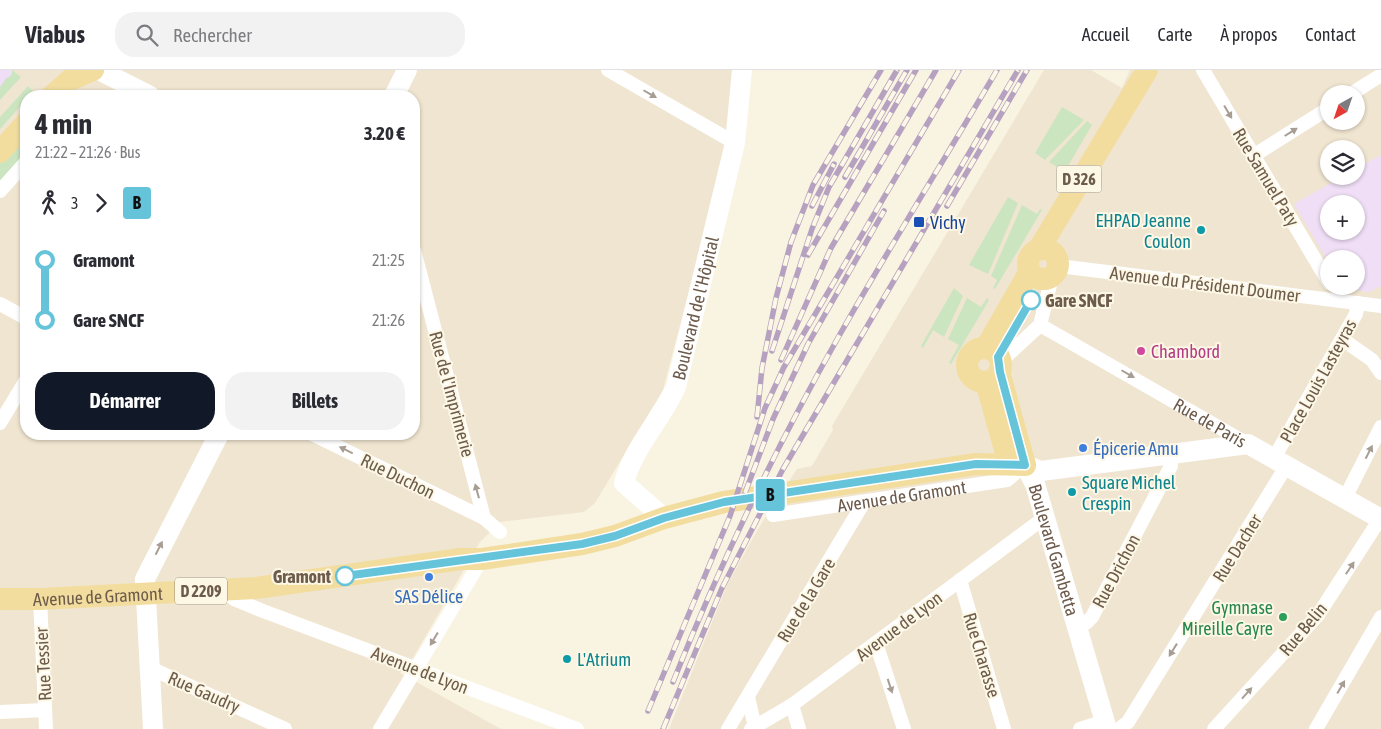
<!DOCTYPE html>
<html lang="fr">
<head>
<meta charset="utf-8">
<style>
  :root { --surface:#fff; --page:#f2f2f3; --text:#2b2b33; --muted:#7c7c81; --line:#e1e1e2; --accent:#111827 }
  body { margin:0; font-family:"Asap Condensed",sans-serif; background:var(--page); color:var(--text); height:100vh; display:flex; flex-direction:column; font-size:19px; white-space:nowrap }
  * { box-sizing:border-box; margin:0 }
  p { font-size:16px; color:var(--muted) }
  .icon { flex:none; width:28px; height:28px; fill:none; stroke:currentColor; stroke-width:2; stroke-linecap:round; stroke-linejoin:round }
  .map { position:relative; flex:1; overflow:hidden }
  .panel { position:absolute; left:20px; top:20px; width:400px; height:350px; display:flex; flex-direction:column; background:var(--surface); border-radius:20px; box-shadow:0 1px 4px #0004 }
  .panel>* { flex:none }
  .badge { padding:0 10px; border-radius:4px; font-size:18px; line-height:32px }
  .needle { width:32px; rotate:220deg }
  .buttons { position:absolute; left:1320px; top:15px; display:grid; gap:10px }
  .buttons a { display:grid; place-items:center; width:45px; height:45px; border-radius:50%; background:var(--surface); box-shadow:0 1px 4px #0004; font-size:25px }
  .map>.badge { position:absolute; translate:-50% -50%; box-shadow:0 0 0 2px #fff }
  .legs { display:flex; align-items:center; gap:8px; height:55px; padding:0 15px; font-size:16px }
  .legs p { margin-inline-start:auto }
  .overview { display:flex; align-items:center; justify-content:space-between; height:85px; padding:0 15px }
  h1 { font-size:28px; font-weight:700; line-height:38px }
  .cta { display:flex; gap:10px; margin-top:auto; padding:10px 15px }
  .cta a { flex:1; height:58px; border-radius:20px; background:var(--accent); color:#fff; font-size:20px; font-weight:700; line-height:58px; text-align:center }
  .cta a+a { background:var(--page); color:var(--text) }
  ul { padding:0 15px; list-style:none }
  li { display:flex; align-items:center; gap:18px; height:60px; font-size:19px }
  li i { display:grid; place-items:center; width:8px; height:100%; margin:0 6px; background:currentColor }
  li i::after { content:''; width:12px; height:12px; margin:-6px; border:4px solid; border-radius:50%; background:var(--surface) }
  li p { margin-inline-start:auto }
  li:first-child i { background:linear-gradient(#0000 50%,currentColor 0) }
  li:last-child i { background:linear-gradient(currentColor 50%,#0000 0) }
  header { display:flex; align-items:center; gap:30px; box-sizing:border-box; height:70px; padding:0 25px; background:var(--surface); border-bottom:1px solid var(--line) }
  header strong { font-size:24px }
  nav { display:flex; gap:28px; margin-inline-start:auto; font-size:18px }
  .search { width:350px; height:45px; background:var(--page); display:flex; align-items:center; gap:12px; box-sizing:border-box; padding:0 18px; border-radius:20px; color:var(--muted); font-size:19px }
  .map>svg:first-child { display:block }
</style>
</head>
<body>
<header>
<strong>Viabus</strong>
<div class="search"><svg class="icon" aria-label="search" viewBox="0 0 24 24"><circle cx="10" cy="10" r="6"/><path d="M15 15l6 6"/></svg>Rechercher</div>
<nav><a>Accueil</a><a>Carte</a><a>À propos</a><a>Contact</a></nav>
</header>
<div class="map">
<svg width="1381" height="659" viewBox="0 0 1381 659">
  <rect width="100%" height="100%" fill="#f9f3e1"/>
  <g fill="#f0e5d0" fill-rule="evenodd">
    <path d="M12,0H736L731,60L663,320L595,433L584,442L500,452L480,472L413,588L400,603L501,659H0V17L2,12L12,4ZM26,26H414V364H26Z"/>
    <path d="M1044,0H1091L1122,18L1130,0H1381V659H669L727,515L758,459L797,399L812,396L833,360L832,356ZM1329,24H1356V51H1329ZM1329,79H1356V106H1329ZM1329,134H1356V161H1329ZM1329,189H1356V216H1329Z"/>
  </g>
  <g fill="#efdef5" fill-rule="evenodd">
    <polygon points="0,0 12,0 12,4 0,17"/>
    <path d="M1381,85V216L1370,222L1348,219L1344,216H1356V189H1329V193L1294,134L1343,106H1356V99ZM1329,134H1356V161H1329Z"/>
  </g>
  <g fill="#cbe5c1">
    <polygon points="12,0 21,7 0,30 0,17 7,7 8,8 12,4"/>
    <polygon points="28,16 34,22 26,26 26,30 0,59 0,47"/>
    <polygon points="1062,37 1084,50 1045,90 1035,83"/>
    <polygon points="1087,51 1092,55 1062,106 1060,105 1062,100 1049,92"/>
    <polygon points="26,58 26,83 0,112 0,86"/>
    <polygon points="1008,127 1018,133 988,204 969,195"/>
    <polygon points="1022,135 1037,144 1040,139 1042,140 995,219 993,218 997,210 991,206"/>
    <polygon points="954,218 963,226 944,267 933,260 923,278 921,276"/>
    <polygon points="967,228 981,237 987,228 989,230 951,294 949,293 959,275 948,269"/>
  </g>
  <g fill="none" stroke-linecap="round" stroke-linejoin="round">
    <g stroke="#fff" stroke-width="14">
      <polyline points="608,0 735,73"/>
      <polyline points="1203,0 1329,213"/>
      <polyline points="1351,24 1381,5"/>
      <polyline points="1253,86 1329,38"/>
      <polyline points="0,121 26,92"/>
      <polyline points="414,180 484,448 500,462"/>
      <polyline points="1059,196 1381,236"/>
      <polyline points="0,234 26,248"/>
      <path id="s1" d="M1040,255L1248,374"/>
      <polyline points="1342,269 1372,290 1381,303"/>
      <polyline points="1000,292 1040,255 1052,207"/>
      <polyline points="0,353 26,310"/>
      <polyline points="312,364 484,448"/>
      <polyline points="1274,388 1356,244 1358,233"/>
      <polyline points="1345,428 1381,357"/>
      <path id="s2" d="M773,445L1007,410L1025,395"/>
      <polyline points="960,510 1004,659"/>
      <polyline points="222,520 234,529 263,541 577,659"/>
      <polyline points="40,529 46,659"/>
      <polyline points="1075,556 1086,553 1092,547 1171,396 1170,384"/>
      <polyline points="876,573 904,659"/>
      <polyline points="150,598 285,659"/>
      <polyline points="748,627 755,657"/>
      <polyline points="792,635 799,659"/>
      <polyline points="0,642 45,640"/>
      <polyline points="380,659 482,489"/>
      <polyline points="728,659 864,432"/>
      <polyline points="751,659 792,635 1044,448"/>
      <polyline points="1080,659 1105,651"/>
      <polyline points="1119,659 1128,652 1287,395"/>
      <polyline points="1214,659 1318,545 1380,449"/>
      <polyline points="1316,659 1381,547"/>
    </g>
    <g stroke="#fff" stroke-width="20">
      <polyline points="99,0 150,26"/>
      <polyline points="394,26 407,0"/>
      <polyline points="1025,395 1041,401 1248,374 1381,449"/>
      <path id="s3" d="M1025,395L1035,414L1107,659"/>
      <path id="s4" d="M664,448L624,413C633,378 661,350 676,317L735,73L742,0"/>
      <polyline points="153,659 145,509 219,364"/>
    </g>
    <g stroke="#f2dd9f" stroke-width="22">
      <polyline points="52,26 70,10 93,0"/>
      <polyline points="0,82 26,53"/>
      <circle cx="1043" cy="194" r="15"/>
      <polyline points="1039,179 1147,0"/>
      <polyline points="986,278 1030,201"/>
      <circle cx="984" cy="295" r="17"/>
      <polyline points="999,302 1025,395"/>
      <polyline points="986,312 1005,380"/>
      <path id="s5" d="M0,529H40L256,518L461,489H482L582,474L615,466L664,448L724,432L976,394L1025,395"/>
    </g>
    <g stroke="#b6a2c0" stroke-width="5.5">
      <g id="rail">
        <polyline points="845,107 907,0"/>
        <polyline points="812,136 834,94"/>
        <polyline points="947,136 1027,0"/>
        <polyline points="808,185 916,0"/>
        <polyline points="772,281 812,159 829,117 897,0"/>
        <polyline points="781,290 831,178 936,0"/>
        <polyline points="757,347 762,298 776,228 791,172 813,115 881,0"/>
        <polyline points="745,423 773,349 808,274 884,141"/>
        <path d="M673,612C720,494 776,377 839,266C890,176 945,89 997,0"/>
        <polyline points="648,641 730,446 765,338 784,297 959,0"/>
        <polyline points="663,659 722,518 783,399 1018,0"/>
      </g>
    </g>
    <use href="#rail" stroke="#fdf7e6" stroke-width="4" stroke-dasharray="11" stroke-linecap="butt"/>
  </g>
  <defs><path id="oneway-solid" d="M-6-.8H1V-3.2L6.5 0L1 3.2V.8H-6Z" transform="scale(1.25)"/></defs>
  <g fill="#a79d93">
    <use href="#oneway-solid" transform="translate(650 24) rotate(30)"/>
    <use href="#oneway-solid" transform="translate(1228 42) rotate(59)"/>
    <use href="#oneway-solid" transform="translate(1291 62) rotate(-32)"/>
    <use href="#oneway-solid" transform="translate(1128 304) rotate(30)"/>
    <use href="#oneway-solid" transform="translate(346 380) rotate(-154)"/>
    <use href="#oneway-solid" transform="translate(1369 382) rotate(-63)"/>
    <use href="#oneway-solid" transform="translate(477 421) rotate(-105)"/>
    <use href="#oneway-solid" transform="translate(159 478) rotate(-63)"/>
    <use href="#oneway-solid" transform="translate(1350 498) rotate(-56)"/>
    <use href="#oneway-solid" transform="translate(434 569) rotate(121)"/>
    <use href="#oneway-solid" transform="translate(1173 580) rotate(122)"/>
    <use href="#oneway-solid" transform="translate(890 616) rotate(72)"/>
    <use href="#oneway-solid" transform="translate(1341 617) rotate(-60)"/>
    <use href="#oneway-solid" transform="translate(1247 623) rotate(-48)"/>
  </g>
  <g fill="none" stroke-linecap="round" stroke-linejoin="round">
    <g stroke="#fff" stroke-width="11">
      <polyline id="line-1" points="345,506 582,474 615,466 664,448 724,432 976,394 1025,395 1000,302 998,287 1031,230"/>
    </g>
    <use href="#line-1" stroke="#66c4da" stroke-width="8"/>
  </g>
  <rect fill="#1a4fb4" stroke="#fdf7e6" stroke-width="2" x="913" y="146" width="12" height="12" rx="2.5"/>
  <g fill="#0f9aa8" stroke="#fdf7e6" stroke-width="2">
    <circle cx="1201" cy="160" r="5"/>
    <circle cx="1072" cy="422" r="5"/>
    <circle cx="567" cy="589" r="5"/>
  </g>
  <g fill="#fff" stroke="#66c4da" stroke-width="2.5">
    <circle cx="1031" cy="230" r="9"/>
    <circle cx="345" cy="506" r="9"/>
  </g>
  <circle fill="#d1479c" stroke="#fdf7e6" stroke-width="2" cx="1141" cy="281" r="5"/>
  <g fill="#3f7fe0" stroke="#fdf7e6" stroke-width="2">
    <circle cx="1083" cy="378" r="5"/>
    <circle cx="429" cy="507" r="5"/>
  </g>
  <circle fill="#2e9e5b" stroke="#fdf7e6" stroke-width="2" cx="1283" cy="547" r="5"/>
  <g text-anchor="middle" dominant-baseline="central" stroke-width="4" stroke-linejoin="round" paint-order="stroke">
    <g fill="#fdf7e6" stroke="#988a7a" stroke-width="1">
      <rect x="1056.5" y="95.5" width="45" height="27" rx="4"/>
      <rect x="175" y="507.5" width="52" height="27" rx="4"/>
    </g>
    <g font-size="16" font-weight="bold" fill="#6d5b4b">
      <text x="1079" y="109">D 326</text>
      <text x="201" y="521">D 2209</text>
    </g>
    <g font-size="18" fill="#6d5b4b" stroke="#fdf7e6">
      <text transform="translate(1266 107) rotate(59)">Rue Samuel Paty</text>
      <text transform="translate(1205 214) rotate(7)">Avenue du Président Doumer</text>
      <text stroke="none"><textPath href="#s4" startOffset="244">Boulevard de l'Hôpital</textPath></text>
      <text transform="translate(1318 311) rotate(-61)">Place Louis Lasteyras</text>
      <text transform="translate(452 324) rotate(75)">Rue de l'Imprimerie</text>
      <text stroke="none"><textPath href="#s1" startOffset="196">Rue de Paris</textPath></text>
      <text transform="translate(398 406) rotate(26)">Rue Duchon</text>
      <text stroke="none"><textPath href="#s2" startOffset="130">Avenue de Gramont</textPath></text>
      <text transform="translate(1237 478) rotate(-58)">Rue Dacher</text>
      <text stroke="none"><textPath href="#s3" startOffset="90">Boulevard Gambetta</textPath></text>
      <text transform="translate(1116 501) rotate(-62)">Rue Drichon</text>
      <text stroke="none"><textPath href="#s5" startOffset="98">Avenue de Gramont</textPath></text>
      <text transform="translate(806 530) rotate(-59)">Rue de la Gare</text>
      <text transform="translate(899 556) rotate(-37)">Avenue de Lyon</text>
      <text transform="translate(1303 559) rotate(-50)">Rue Belin</text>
      <text transform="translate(982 585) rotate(73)">Rue Charasse</text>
      <text transform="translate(43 594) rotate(-93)">Rue Tessier</text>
      <text transform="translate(420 600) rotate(21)">Avenue de Lyon</text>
      <text transform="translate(204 622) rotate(24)">Rue Gaudry</text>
    </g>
    <g font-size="18" fill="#0d838f" stroke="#fdf7e6" text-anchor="start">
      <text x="1191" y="150" text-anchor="end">EHPAD Jeanne<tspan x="1191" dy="21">Coulon</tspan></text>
      <text x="1082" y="412">Square Michel<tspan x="1082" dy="21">Crespin</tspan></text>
      <text x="577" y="589">L'Atrium</text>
    </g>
    <g font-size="18" fill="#164399" stroke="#fdf7e6" text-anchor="start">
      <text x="930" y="152">Vichy</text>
    </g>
    <g font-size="18" font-weight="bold" fill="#6d5b4b" stroke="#fdf7e6" text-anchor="start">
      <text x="1045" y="230">Gare SNCF</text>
      <text x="331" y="506" text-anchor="end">Gramont</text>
    </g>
    <g font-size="18" fill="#b23c85" stroke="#fdf7e6" text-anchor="start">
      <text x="1151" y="281">Chambord</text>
    </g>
    <g font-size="18" fill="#366cbe" stroke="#fdf7e6" text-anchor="start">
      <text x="1093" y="378">Épicerie Amu</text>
      <text x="429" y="526" text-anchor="middle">SAS Délice</text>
    </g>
    <g font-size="18" fill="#27864d" stroke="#fdf7e6" text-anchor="end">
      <text x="1273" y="537">Gymnase<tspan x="1273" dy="21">Mireille Cayre</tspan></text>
    </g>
  </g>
</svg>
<div class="buttons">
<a><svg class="needle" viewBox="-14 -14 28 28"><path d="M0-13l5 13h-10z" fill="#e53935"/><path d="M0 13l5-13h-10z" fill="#7c7c81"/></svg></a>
<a><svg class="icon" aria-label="layers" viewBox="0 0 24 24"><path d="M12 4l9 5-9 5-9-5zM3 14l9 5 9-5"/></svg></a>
<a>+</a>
<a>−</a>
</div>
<b class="badge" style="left:770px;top:425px;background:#66c4da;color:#111">B</b>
<section class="panel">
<div class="overview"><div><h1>4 min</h1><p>21:22 – 21:26 · Bus</p></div><b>3.20 €</b></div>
<div class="legs"><svg class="icon" aria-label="walk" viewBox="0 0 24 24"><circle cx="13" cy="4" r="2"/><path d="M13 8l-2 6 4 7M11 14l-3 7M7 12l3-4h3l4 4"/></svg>3<svg class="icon" aria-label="forward" viewBox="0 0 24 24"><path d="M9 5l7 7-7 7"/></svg><b class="badge" style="background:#66c4da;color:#111">B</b></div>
<ul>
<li><i style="color:#66c4da"></i><b>Gramont</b><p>21:25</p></li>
<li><i style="color:#66c4da"></i><b>Gare SNCF</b><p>21:26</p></li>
</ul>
<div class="cta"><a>Démarrer</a><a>Billets</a></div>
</section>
</div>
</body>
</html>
